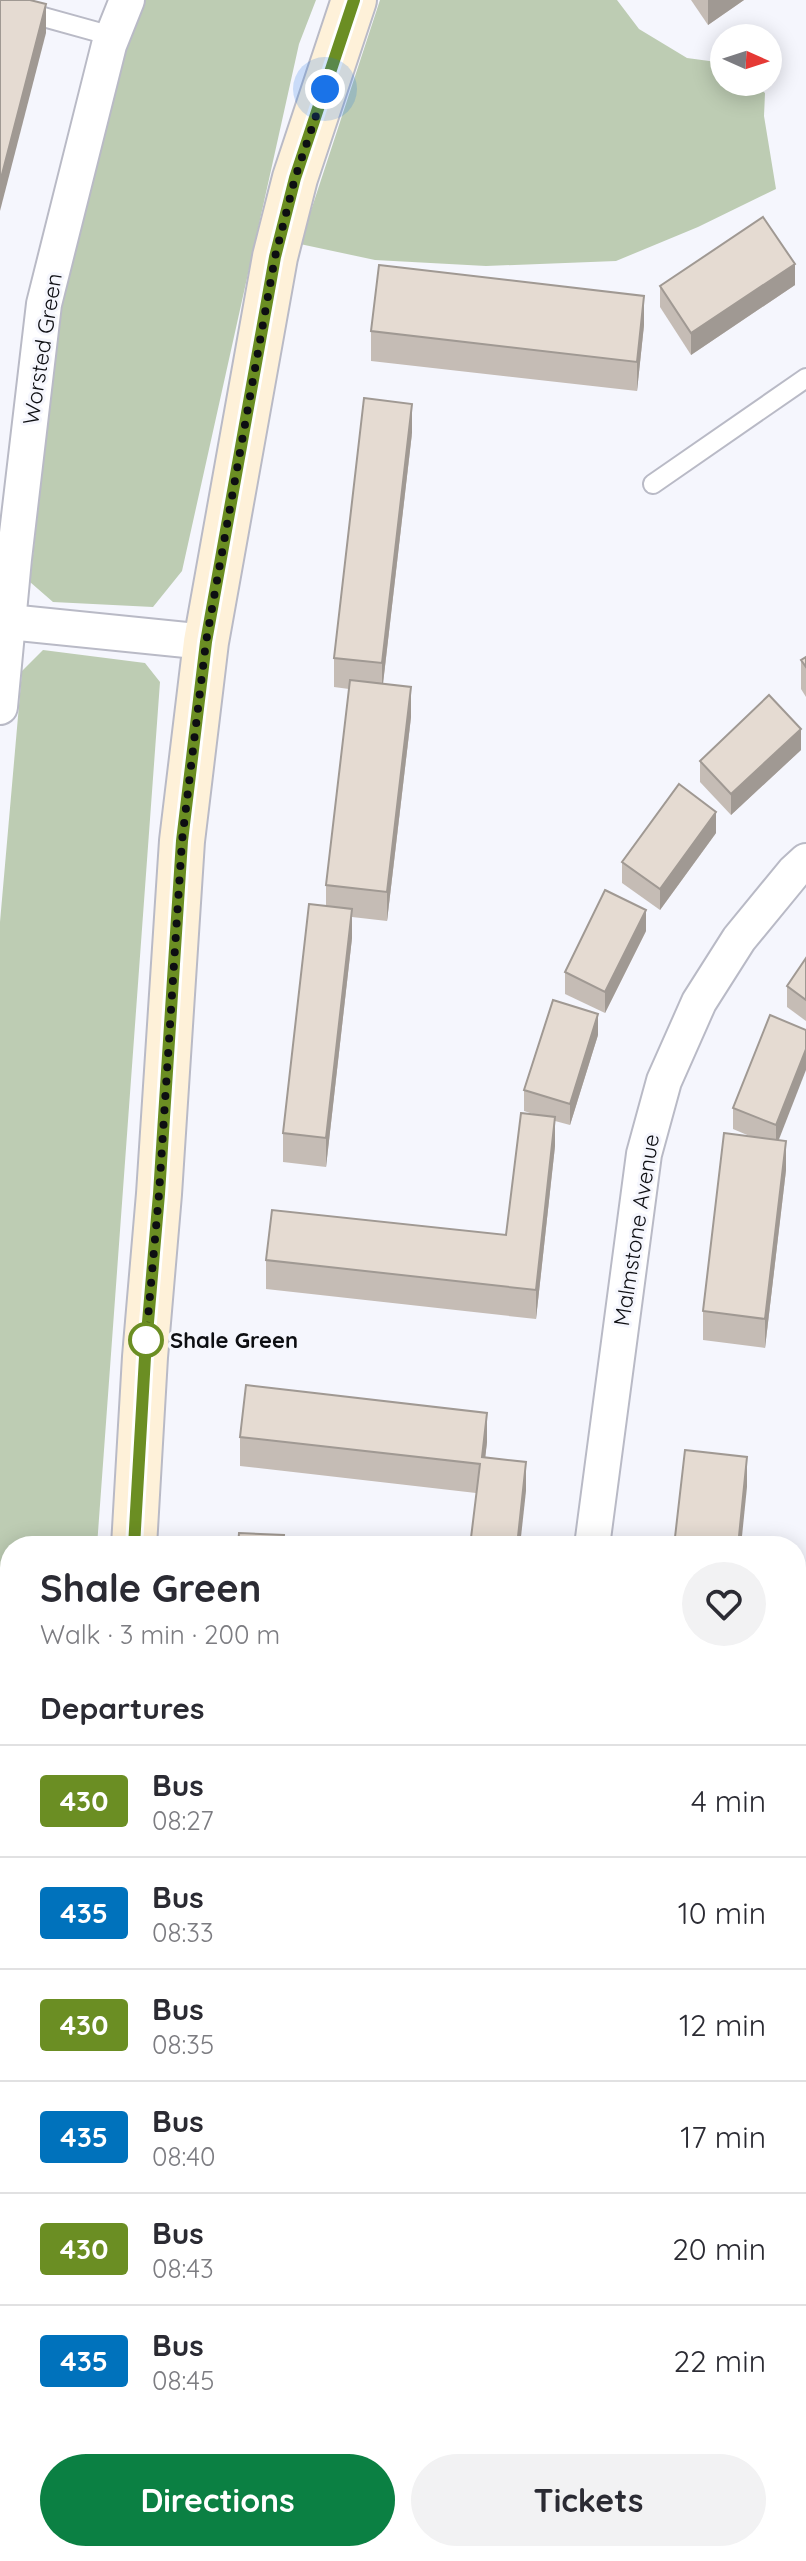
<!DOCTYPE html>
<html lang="en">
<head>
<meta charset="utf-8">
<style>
  :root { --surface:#fff; --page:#f2f2f3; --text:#2b2b33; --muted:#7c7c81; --line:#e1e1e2; --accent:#0b8043 }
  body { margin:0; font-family:Quicksand,sans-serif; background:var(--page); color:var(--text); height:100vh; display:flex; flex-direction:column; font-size:30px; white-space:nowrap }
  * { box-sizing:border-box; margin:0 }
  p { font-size:26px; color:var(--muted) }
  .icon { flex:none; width:44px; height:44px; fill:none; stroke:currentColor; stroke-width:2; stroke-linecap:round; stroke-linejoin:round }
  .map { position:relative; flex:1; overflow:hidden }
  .sheet { position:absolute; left:0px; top:1536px; width:806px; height:1026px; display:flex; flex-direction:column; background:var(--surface); border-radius:32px 32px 0 0; box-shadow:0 4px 20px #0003 }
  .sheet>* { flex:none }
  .badge { padding:0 16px; border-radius:6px; font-size:28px; line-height:52px }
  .needle { width:52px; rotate:93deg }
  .fabs { position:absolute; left:710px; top:24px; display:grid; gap:16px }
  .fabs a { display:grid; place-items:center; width:72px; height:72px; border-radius:50%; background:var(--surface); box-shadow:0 4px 20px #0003; font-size:40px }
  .you { position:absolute; width:40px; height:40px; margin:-20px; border:6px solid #fff; border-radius:50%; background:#1a73e8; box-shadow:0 0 0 12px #1a73e833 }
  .map>.badge { position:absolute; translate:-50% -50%; box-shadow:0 0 0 4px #fff }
  h2 { padding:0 40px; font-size:30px; line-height:72px }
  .round { display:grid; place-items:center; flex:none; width:84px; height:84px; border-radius:42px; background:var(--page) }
  .headline { display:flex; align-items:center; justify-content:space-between; height:136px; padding:0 40px }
  h1 { font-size:38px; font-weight:800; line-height:60px }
  .primary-button { display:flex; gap:16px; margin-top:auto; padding:16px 40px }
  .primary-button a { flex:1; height:92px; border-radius:48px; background:var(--accent); color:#fff; font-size:32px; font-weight:800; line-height:92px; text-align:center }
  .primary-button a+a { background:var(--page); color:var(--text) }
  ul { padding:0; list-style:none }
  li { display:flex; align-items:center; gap:24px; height:112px; padding:0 40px; border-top:2px solid var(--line) }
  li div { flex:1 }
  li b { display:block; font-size:30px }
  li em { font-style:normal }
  li .badge { min-width:88px; font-weight:700; text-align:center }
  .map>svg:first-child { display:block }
</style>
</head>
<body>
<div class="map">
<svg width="806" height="2561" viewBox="0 0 806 2561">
  <rect width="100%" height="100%" fill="#f5f6fd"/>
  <g fill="#bdccb3">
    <polygon points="138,0 316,0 299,44 182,571 153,607 53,602 30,582 61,309 124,39"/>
    <polygon points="380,0 617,0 639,29 687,58 724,63 724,82 752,82 765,93 764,116 776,189 698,227 616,261 486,266 375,260 300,244"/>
    <polygon points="43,650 145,663 160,682 97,1546 10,1546 10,1982 0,1982 0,922 22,671"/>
    <polygon points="0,2025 10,2025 10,2326 0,2374"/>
  </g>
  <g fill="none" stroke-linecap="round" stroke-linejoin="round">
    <g stroke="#b9bac6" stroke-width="22">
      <g id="lane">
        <polyline points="0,5 112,36"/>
        <polyline points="653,484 806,378"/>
      </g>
    </g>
    <g stroke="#b9bac6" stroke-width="38">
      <g id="street">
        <polyline points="9,622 206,642"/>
        <polyline points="0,707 14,559 44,304 109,45 127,0"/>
        <polyline points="592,1546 644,1154 664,1081 699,1002 739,939 794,872 806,861"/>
        <polyline points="0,2003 10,2003"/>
        <polyline points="796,2332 806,2333"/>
        <polyline points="484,2561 485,2552"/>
      </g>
    </g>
    <g stroke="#b9bac6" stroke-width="48">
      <g id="secondary">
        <polyline points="134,1546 145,1357 159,1194 182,841 206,642 275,257 295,178 354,0"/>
        <polyline points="4,2561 10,2533"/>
      </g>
    </g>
    <use href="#lane" stroke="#fff" stroke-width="18"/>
    <use href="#street" stroke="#fff" stroke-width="34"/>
    <use href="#secondary" stroke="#fef1d9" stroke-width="44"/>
  </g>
  <g fill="#c5bcb5">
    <polygon points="691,0 744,0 708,25"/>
    <polygon points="795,285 691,355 660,307 660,286"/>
    <polygon points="644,325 637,391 371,361 371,331"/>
    <polygon points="412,433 383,684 411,717 387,921 352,917 352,938 326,1167 283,1162 283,1133 326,906 326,885 349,689 334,687 334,658"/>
    <polygon points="806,657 806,697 801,689 801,660"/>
    <polygon points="801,750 731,815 700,782 700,761"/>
    <polygon points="716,833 660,910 622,883 622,862"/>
    <polygon points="646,931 605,1013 565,994 565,972"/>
    <polygon points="806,958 806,1021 787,1007 787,986"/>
    <polygon points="806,1030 778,1140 786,1170 765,1348 703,1340 703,1311 752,1137 733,1129 733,1108"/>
    <polygon points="598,1035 570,1125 555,1121 555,1146 536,1319 266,1289 266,1260 506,1235 536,1115 524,1111 524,1090"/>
    <polygon points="240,1437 487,1442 485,1458 526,1491 476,1493 240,1466"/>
    <polygon points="796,2151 806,2153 806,2244 796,2243"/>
    <polygon points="806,2445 806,2538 796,2537 796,2453"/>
  </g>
  <g fill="#a09993">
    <polygon points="708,0 744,0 708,25"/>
    <polygon points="46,4 46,33 0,211 0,182"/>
    <polygon points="795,264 795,285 691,355 691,333"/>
    <polygon points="644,296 644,325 637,391 637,362"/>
    <polygon points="412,404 412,433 382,692 382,663"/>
    <polygon points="411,687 411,717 387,921 387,892"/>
    <polygon points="801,729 801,750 731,815 731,794"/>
    <polygon points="716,812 716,833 660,910 660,889"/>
    <polygon points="352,909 352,938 326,1167 326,1138"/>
    <polygon points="646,910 646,931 605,1013 605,992"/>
    <polygon points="598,1014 598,1035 570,1125 570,1104"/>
    <polygon points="806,1049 806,1070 776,1147 776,1125"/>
    <polygon points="555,1117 555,1146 536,1319 536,1290"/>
    <polygon points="786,1141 786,1170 765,1348 765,1319"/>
    <polygon points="487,1413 487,1442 482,1486 482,1457"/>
    <polygon points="747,1457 747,1487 741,1546 738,1546"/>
    <polygon points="526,1462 526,1491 520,1546 517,1546"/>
    <polygon points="191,2552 198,2552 196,2561 190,2561"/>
  </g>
  <g fill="#e5dbd2" stroke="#a09993" stroke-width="2">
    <polygon points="0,0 30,0 46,4 0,182"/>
    <polygon points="763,217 795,264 691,333 660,286"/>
    <polygon points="379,265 644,296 637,362 371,331"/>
    <polygon points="364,398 412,404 382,663 334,658"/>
    <polygon points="806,657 806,667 801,660"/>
    <polygon points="350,680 411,687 387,892 326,885"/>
    <polygon points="769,695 801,729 731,794 700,761"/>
    <polygon points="679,784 716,812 660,889 622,862"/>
    <polygon points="605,890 646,910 605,992 565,972"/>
    <polygon points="309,904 352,909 326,1138 283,1133"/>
    <polygon points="806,958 806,1000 787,986"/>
    <polygon points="553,1000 598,1014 570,1104 524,1090"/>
    <polygon points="770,1015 806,1030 806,1049 776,1125 733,1108"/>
    <polygon points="521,1113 555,1117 536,1290 266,1260 272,1210 506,1235"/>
    <polygon points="724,1133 786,1141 765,1319 703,1311"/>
    <polygon points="246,1385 487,1413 482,1457 526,1462 517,1546 470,1546 480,1464 240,1437"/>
    <polygon points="685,1450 747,1457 738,1546 674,1546"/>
    <polygon points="239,1533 284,1535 283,1546 238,1546"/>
    <polygon points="796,2151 806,2153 806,2215 796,2214"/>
    <polygon points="797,2444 806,2445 806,2509 796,2508"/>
    <polygon points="139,2552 191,2552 190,2561 137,2561"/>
    <polygon points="362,2552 405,2552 404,2561 361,2561"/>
    <polygon points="560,2553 628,2561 559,2561"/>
  </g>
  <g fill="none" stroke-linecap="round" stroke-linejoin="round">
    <g stroke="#fff" stroke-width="18">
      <polyline id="line" points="134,1546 145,1357 159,1194 182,841 206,642 275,257 295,178 354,0"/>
    </g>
    <use href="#line" stroke="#6b8e23" stroke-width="12"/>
    <polyline stroke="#0d0e12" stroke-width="8" stroke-dasharray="0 14.4" points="146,1340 159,1194 182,841 206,642 275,257 295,178 325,89"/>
  </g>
  <circle fill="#fff" stroke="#6b8e23" stroke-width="4" cx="146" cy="1340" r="16"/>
  <g text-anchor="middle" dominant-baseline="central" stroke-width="6" stroke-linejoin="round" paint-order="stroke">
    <g font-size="22" fill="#0d0e12" stroke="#f5f6fd">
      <text transform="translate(42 349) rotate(-81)">Worsted Green</text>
      <text transform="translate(636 1230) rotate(-81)">Malmstone Avenue</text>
    </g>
    <g font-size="22" font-weight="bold" fill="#0d0e12" stroke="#f5f6fd" text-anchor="start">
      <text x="170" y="1340">Shale Green</text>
    </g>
  </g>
</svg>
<div class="fabs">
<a><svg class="needle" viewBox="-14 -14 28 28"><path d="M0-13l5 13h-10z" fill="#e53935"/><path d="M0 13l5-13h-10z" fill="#7c7c81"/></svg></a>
</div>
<div class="you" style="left:325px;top:89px"></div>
<section class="sheet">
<div class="headline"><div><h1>Shale Green</h1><p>Walk · 3 min · 200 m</p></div><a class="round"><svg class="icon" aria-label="heart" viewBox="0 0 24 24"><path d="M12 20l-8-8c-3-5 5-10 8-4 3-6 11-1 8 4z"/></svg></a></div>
<h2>Departures</h2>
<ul>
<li><span class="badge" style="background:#6b8e23;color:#fff">430</span><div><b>Bus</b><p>08:27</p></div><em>4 min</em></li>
<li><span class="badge" style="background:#0072bc;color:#fff">435</span><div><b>Bus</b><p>08:33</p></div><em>10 min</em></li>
<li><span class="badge" style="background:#6b8e23;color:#fff">430</span><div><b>Bus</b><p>08:35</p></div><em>12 min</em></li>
<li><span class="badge" style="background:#0072bc;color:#fff">435</span><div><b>Bus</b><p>08:40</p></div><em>17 min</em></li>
<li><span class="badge" style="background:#6b8e23;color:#fff">430</span><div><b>Bus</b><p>08:43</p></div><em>20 min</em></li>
<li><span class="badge" style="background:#0072bc;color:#fff">435</span><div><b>Bus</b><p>08:45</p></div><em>22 min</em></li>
</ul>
<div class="primary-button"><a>Directions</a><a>Tickets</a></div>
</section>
</div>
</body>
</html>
